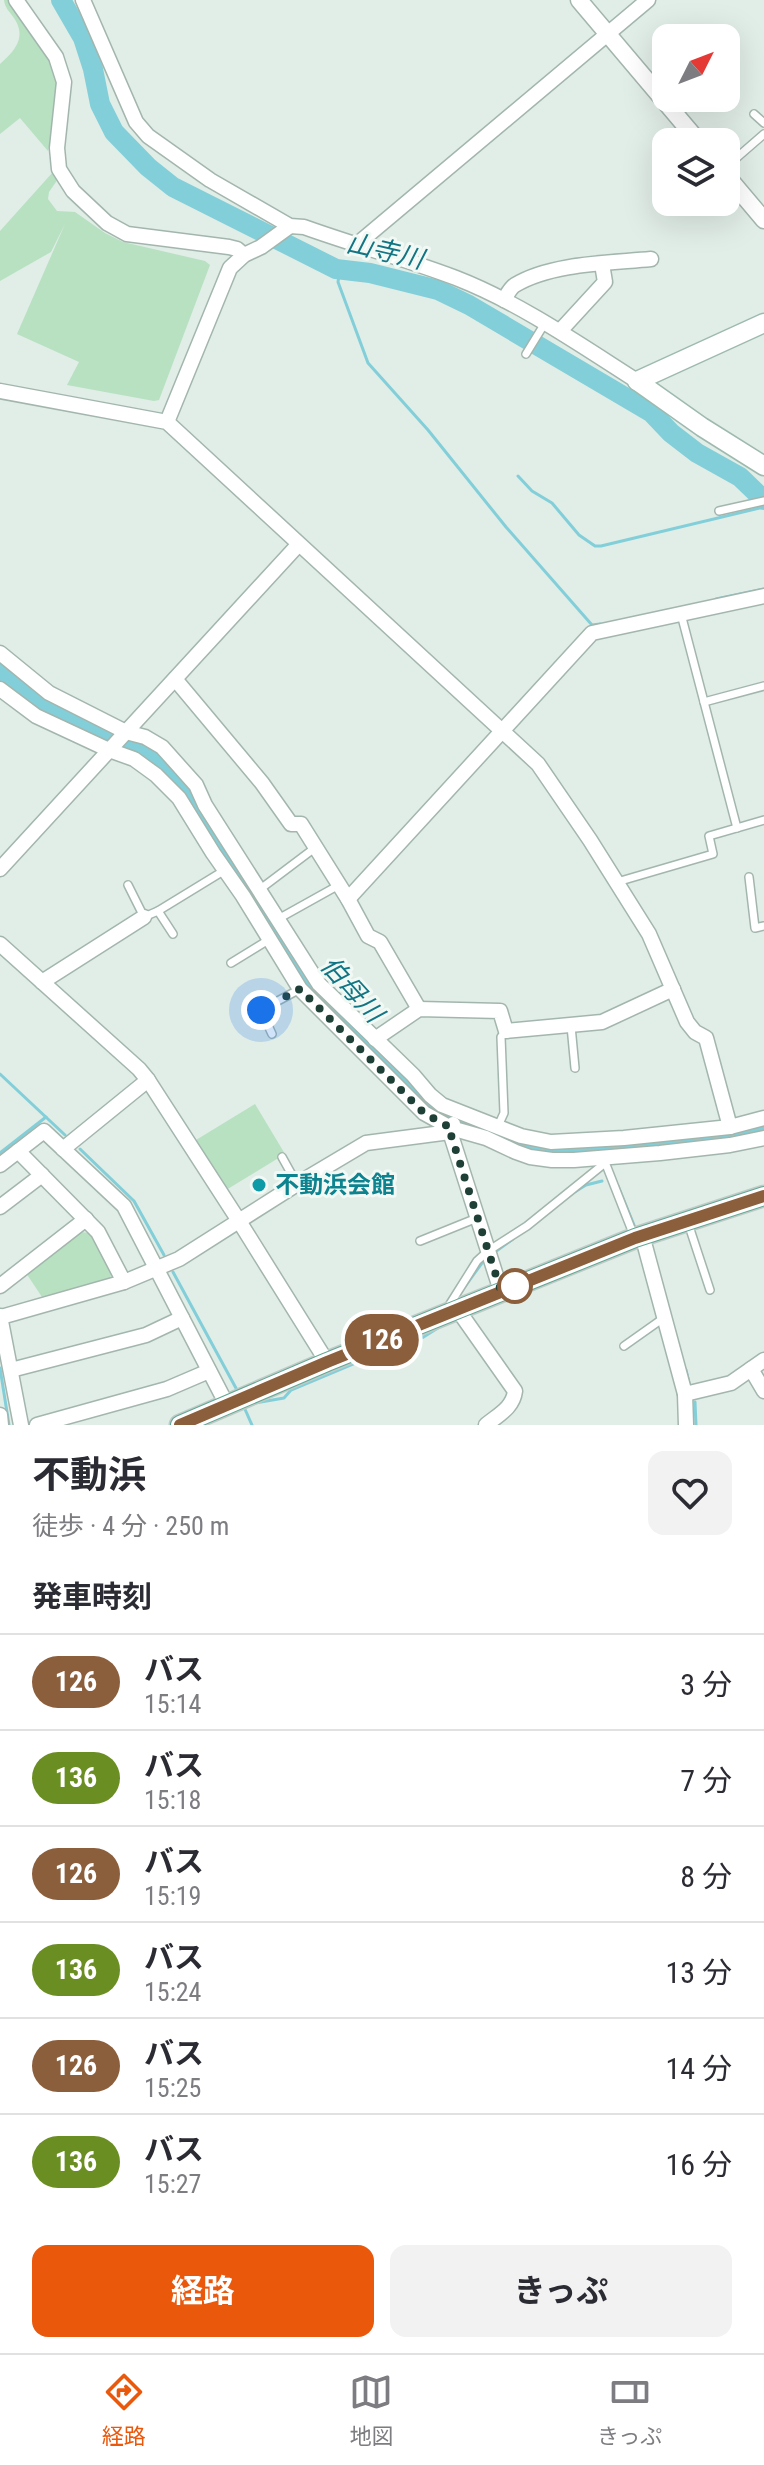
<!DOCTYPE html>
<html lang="ja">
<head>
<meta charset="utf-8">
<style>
  :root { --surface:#fff; --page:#f2f2f3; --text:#2b2b33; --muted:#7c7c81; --line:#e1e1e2; --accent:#ea580c }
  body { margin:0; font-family:"Roboto Condensed","Noto Sans JP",sans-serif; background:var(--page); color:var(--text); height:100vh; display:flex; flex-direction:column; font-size:30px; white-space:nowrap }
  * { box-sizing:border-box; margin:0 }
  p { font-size:26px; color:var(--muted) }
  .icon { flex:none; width:44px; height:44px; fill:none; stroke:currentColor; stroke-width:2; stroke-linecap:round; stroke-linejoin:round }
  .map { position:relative; height:1425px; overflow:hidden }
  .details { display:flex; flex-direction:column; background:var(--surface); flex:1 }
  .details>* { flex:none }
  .badge { padding:0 16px; border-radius:26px; font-size:28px; line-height:52px }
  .needle { width:52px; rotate:48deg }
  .controls { position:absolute; left:652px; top:24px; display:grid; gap:16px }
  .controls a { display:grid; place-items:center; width:88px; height:88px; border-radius:16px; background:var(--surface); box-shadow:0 8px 32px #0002; font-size:40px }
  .you { position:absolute; width:40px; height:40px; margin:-20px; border:6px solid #fff; border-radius:50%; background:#1a73e8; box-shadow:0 0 0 12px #1a73e833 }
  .map>.badge { position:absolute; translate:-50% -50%; box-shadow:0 0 0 4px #fff }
  h2 { padding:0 32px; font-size:30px; line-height:72px }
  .round { display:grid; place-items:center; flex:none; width:84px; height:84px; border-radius:16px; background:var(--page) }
  .headline { display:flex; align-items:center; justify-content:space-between; height:136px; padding:0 32px }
  h1 { font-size:38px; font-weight:700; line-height:60px }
  .action { display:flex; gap:16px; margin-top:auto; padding:16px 32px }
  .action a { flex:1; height:92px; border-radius:16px; background:var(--accent); color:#fff; font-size:32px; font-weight:700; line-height:92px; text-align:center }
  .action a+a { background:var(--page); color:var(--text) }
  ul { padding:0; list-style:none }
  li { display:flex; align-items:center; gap:24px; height:96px; padding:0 32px; border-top:2px solid var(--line) }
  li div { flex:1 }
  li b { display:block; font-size:30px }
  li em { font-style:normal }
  li .badge { min-width:88px; font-weight:700; text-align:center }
  .dock { display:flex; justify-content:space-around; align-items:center; height:112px; border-top:2px solid var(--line); background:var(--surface); font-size:22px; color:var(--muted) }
  .dock a { display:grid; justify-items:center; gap:4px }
  .dock .selected { color:var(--accent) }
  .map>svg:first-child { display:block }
</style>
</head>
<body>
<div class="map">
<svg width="764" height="1425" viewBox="0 0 764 1425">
  <rect width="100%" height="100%" fill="#e1ede7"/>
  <g fill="#b7e1c1">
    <path d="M4,0H8L52,63L60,91L48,151L20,118L0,134V64C15,51 27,37 14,18C9,11 5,8 4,0Z"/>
    <polygon points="53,172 58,179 49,192 48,199 57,211 75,212 105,233 123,242 205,261 210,265 159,400 154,401 67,385 79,362 17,334 65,224 51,252 0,281 0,231"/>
    <polygon points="255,1104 285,1154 226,1190 196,1140"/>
    <polygon points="80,1232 91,1233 112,1271 110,1279 42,1297 26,1273"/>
  </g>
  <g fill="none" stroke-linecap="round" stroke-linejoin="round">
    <g stroke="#82cfd9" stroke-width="3">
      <polyline points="340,269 338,282 368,363 428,430 506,527 592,625 600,624"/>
      <polyline points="518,476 532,491 552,503 579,535 595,546 601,546 764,507"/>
      <polyline points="716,599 764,589"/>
      <polyline points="0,1074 65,1135"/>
      <polyline points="80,1149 134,1201 164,1255"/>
      <polyline points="0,1153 46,1117"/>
      <polyline points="618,1186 636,1230"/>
      <polyline points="573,1193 586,1185 602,1181"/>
      <polyline points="495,1252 513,1239"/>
      <polyline points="173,1272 237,1390"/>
      <polyline points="463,1289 482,1263"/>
      <polyline points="0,1368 9,1425"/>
      <polyline points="686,1370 689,1383"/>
      <polyline points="695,1402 696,1425"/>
      <polyline points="255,1403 284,1398 291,1390 391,1348 406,1348 441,1326"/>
      <polyline points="244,1407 252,1425"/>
    </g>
    <g stroke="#82cfd9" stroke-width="20">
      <polyline points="61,0 83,38 93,69 100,104 114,132 148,167 173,187 336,269 370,273 438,290 469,305 652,413 671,433 697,453 740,477 764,500"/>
      <polyline points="0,673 53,713 154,759 185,791 313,990 432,1109 531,1148 549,1151 612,1147 764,1127"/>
    </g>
    <g stroke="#a3b6ae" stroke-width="10">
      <g id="service">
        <polyline points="754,114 764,123"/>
        <polyline points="726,167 764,134"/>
        <polyline points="526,354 545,323"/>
        <polyline points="719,511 764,501"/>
        <polyline points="681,614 737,828"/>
        <polyline points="704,702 764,686"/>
        <polyline points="749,877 755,928 764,926"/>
        <polyline points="617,882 713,854 709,836 764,820"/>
        <polyline points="128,885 144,917 158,911 225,870"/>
        <polyline points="259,890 316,847"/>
        <polyline points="158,911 173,934"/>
        <polyline points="278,919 339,885"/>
        <polyline points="231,963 270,939"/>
        <polyline points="571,1026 575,1068"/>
        <polyline points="272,1034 261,1010 300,989"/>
        <polyline points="498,1126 504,1113 501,1037 506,1031"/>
        <polyline points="282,1157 297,1184"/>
        <polyline points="605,1162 634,1236"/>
        <polyline points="688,1223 710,1290"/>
        <polyline points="420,1241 477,1218"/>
        <polyline points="450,1304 477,1261 488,1251 527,1226 605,1163"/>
        <polyline points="624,1346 665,1317"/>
      </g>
    </g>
    <g stroke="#a3b6ae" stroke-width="17">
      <g id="minor">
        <polyline points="16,0 56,57 64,82 57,148 59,169 73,191 107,223 127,234 229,247 237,249 244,255"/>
        <path d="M83,0L136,122L148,136L210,180L290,226L304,227C354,245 406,259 456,278C520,303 579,344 637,381"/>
        <polyline points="355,246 648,0"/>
        <path d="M504,300C507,295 510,288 515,285C551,263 610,263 651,259"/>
        <polyline points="560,331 605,282 602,264"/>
        <polyline points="0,391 167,422 538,764 590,840 649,934 687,1022 695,1032 706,1038 730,1127"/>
        <polyline points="167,422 230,268 244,255 261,247 290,226"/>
        <polyline points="0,653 49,693 126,732 145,737 162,747 196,785 205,805 319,984 413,1075 430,1095 442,1105 521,1136 551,1142 624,1138 730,1127 764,1118"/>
        <polyline points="175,679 262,783 291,824 301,824 348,899 368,936 380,942 419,1009"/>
        <polyline points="0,689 36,716 109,750 134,759 156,775 179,798 213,853 243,896 300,989 424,1113 451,1128 486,1138 516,1152 530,1157 552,1160 574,1160 660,1153 730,1145 764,1138"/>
        <polyline points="0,869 298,545"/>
        <polyline points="348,899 592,633 764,596"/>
        <polyline points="0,944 139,1069 148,1080 239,1221 327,1362"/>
        <polyline points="42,982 144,917"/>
        <polyline points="375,1039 419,1009 500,1011 506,1031 602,1022 673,989"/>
        <polyline points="453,1124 450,1132 501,1291"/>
        <polyline points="63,1149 148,1080"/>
        <polyline points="18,1151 98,1232 124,1282"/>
        <polyline points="0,1165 44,1131 124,1206 227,1405"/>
        <polyline points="0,1207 42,1175"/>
        <polyline points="642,1235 685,1394 686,1425"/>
        <polyline points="0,1286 86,1219"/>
        <path d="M458,1310L515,1391C513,1408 498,1415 486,1425"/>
        <polyline points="0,1316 21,1425"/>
        <polyline points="1,1317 124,1282 179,1259 297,1184 366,1143 450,1132"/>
        <polyline points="751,1369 764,1391"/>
        <polyline points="11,1370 146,1335 182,1318"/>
        <polyline points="685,1394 731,1383 764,1360"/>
        <polyline points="0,1415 1,1425"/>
        <polyline points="37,1425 167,1389 209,1371"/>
      </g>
    </g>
    <g stroke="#a3b6ae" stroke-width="19">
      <g id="tertiary">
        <polyline points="579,0 699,142"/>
        <polyline points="726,175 764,220"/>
      </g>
    </g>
    <g stroke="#9ebaaf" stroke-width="21">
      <g id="secondary">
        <polyline points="637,381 702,427 764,466"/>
        <polyline points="637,381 764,323"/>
      </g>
    </g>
    <g stroke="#c0cac7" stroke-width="23">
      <polyline id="primary" points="180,1425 327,1362 635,1238 764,1196"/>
    </g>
    <use href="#service" stroke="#fff" stroke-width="7"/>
    <use href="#minor" stroke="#fff" stroke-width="14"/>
    <use href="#tertiary" stroke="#fff" stroke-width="16"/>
    <use href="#secondary" stroke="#fff" stroke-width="18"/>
    <use href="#primary" stroke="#60a893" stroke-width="20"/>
  </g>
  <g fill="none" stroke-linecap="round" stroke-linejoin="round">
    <g stroke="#fff" stroke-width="18">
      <polyline id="line" points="180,1425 327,1362 635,1238 764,1196"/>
    </g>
    <use href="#line" stroke="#8b5e3c" stroke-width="12"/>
    <polyline stroke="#1f4036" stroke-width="8" stroke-dasharray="0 14.4" points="261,1010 300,989 424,1113 451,1128 450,1132 501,1291 515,1286"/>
  </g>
  <circle fill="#0f9aa8" stroke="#f2f9f5" stroke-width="3" cx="259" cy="1185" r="8"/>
  <circle fill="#fff" stroke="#8b5e3c" stroke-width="4" cx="515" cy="1286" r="16"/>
  <g text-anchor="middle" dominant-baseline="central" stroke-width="6" stroke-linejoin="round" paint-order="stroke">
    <g font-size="24" font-weight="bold" fill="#0d838f" stroke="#f2f9f5" text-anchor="start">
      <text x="275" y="1185">不動浜会館</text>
    </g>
    <g font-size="26" font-style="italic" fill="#117584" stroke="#f2f9f5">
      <text transform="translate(385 251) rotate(13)">山寺川</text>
      <text transform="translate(352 989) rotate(48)">伯母川</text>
    </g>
  </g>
</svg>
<div class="controls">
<a><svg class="needle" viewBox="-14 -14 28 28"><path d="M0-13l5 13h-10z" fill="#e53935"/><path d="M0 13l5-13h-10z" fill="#7c7c81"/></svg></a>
<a><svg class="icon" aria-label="layers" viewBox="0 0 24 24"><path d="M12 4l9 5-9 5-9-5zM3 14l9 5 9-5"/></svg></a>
</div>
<div class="you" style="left:261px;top:1010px"></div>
<b class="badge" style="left:382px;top:1340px;background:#8b5e3c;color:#fff">126</b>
</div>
<section class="details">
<div class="headline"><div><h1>不動浜</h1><p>徒歩 · 4 分 · 250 m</p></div><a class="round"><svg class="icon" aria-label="heart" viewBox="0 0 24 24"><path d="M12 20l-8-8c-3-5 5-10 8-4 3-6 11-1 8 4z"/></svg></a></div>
<h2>発車時刻</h2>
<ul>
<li><span class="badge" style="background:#8b5e3c;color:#fff">126</span><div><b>バス</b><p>15:14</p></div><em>3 分</em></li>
<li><span class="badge" style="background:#6b8e23;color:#fff">136</span><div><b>バス</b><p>15:18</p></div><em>7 分</em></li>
<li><span class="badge" style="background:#8b5e3c;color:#fff">126</span><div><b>バス</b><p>15:19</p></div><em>8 分</em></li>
<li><span class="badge" style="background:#6b8e23;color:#fff">136</span><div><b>バス</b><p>15:24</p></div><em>13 分</em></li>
<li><span class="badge" style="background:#8b5e3c;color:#fff">126</span><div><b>バス</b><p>15:25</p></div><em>14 分</em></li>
<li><span class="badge" style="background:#6b8e23;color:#fff">136</span><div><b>バス</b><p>15:27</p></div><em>16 分</em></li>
</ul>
<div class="action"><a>経路</a><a>きっぷ</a></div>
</section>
<nav class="dock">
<a class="selected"><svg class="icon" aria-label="directions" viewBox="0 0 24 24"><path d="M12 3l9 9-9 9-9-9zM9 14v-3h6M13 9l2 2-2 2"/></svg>経路</a>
<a><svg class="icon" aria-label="map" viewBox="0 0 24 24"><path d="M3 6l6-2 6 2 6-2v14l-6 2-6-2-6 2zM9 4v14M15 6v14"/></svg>地図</a>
<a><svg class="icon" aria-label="tickets" viewBox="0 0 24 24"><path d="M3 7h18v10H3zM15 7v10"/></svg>きっぷ</a>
</nav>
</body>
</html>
